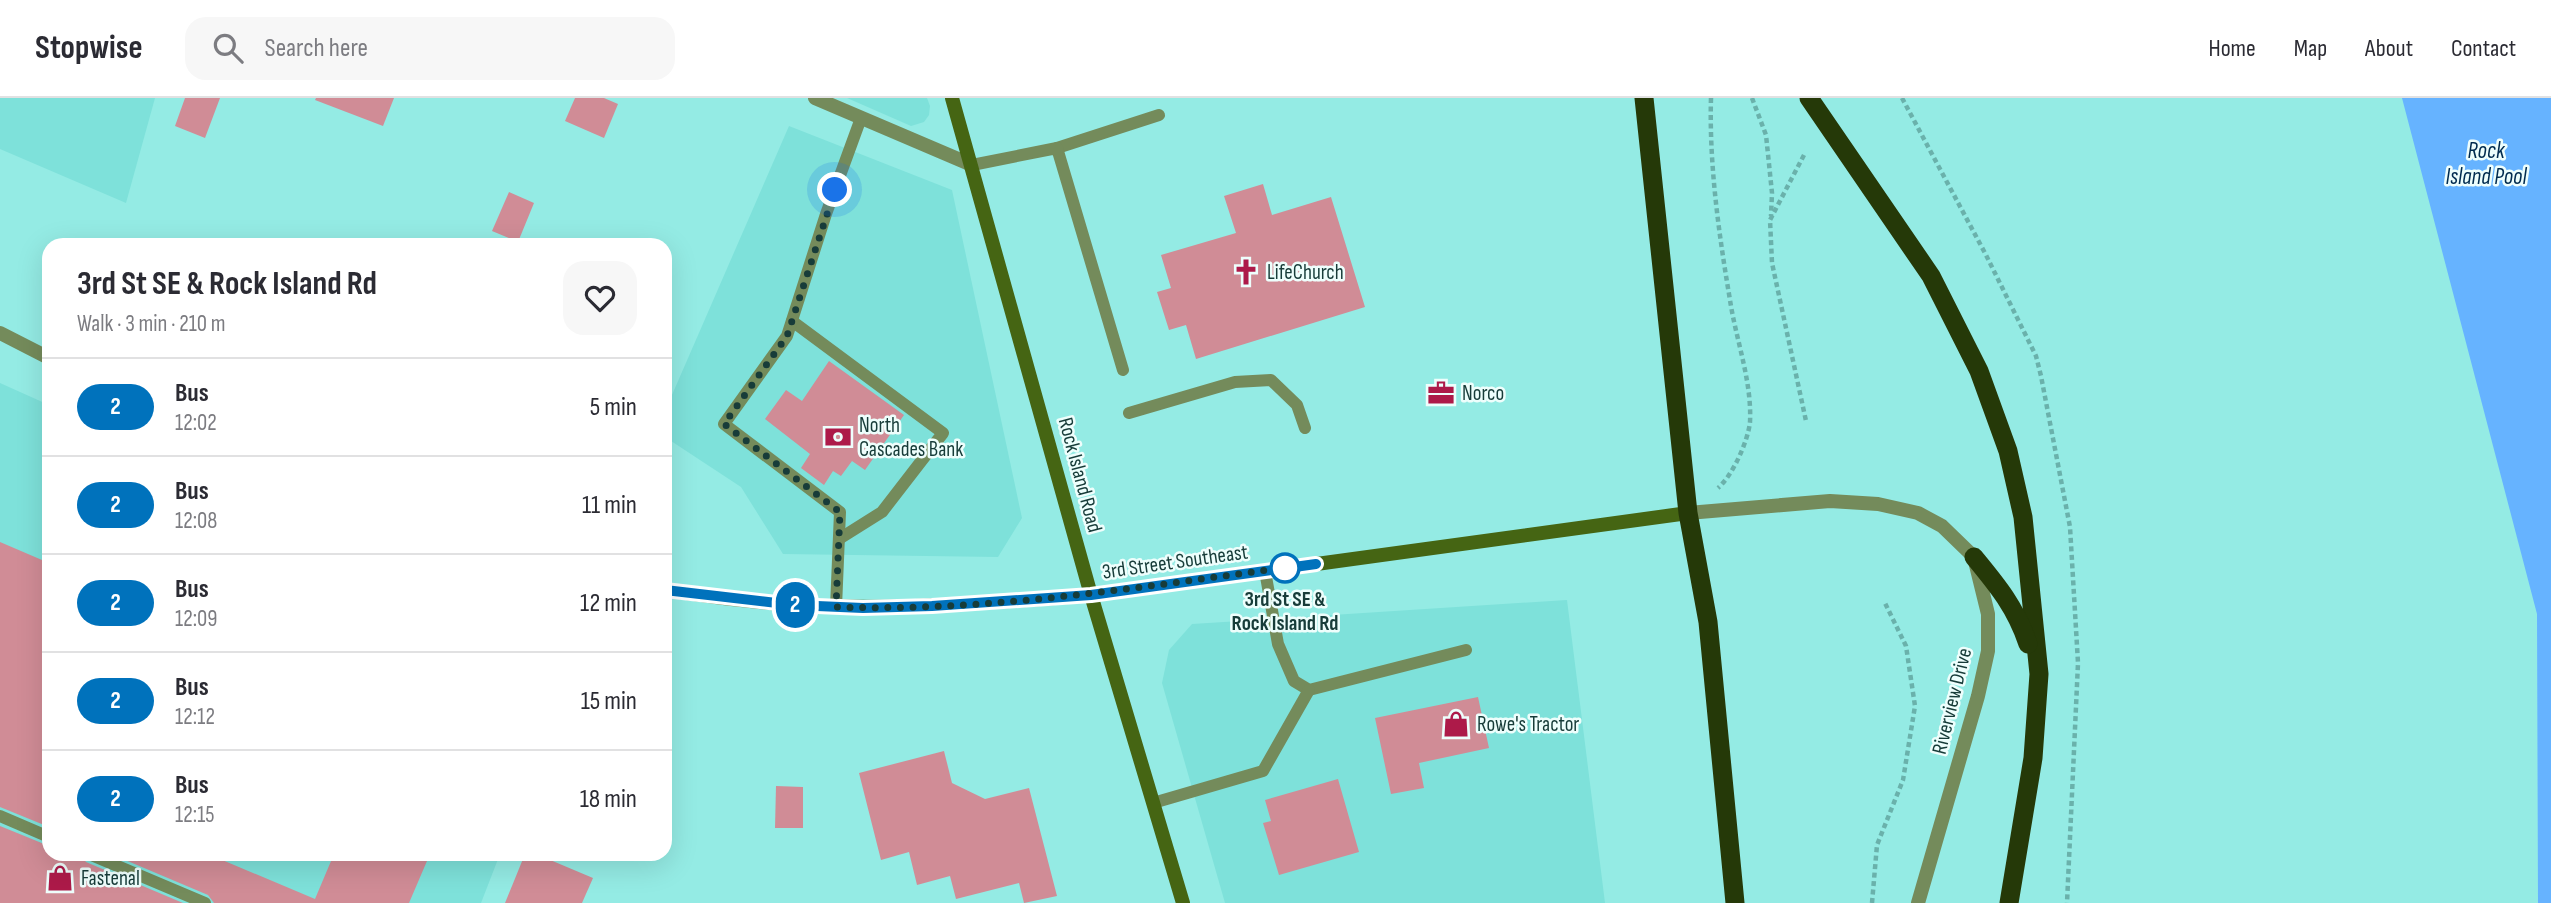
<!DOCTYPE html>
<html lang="en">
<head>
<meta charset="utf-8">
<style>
  :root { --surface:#fff; --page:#f7f7f7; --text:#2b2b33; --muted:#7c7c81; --line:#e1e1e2 }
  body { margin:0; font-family:"Sofia Sans Condensed",sans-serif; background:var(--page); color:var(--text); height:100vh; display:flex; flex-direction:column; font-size:26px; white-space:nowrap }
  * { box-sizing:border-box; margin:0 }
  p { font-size:23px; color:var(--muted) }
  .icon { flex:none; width:38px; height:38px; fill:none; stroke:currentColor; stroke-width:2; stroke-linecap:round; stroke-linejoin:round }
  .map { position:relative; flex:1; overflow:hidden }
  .sheet { position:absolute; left:42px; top:140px; width:630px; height:623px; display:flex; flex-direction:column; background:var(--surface); border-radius:21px; box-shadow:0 7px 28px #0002 }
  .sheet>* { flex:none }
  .badge { padding:0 14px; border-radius:23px; font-size:24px; line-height:46px }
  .you { position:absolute; width:35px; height:35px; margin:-18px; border:5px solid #fff; border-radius:50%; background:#1a73e8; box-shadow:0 0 0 10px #1a73e833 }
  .map>.badge { position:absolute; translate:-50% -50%; box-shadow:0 0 0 4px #fff }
  .round { display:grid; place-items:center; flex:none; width:74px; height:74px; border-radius:21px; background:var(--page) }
  .summary { display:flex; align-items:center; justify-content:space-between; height:119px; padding:0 35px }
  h1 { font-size:33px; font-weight:700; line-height:52px }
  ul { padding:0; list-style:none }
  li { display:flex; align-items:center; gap:21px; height:98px; padding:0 35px; border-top:2px solid var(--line) }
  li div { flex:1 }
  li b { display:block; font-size:26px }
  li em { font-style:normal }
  li .badge { min-width:77px; font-weight:700; text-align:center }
  header { display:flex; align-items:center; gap:42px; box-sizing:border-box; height:98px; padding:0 35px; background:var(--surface); border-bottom:2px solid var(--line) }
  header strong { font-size:33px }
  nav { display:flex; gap:38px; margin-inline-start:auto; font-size:24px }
  .search { width:490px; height:63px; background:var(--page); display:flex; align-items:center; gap:18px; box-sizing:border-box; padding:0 24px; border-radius:21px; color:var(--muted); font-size:26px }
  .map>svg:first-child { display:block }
</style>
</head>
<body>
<header>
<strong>Stopwise</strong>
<div class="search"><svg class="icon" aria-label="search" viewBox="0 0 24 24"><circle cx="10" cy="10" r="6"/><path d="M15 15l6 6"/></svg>Search here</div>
<nav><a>Home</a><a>Map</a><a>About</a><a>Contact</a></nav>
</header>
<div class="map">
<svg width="2551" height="805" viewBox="0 0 2551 805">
  <rect width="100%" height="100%" fill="#94ebe4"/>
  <g fill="#7ee1da">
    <polygon points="0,0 155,0 126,105 0,51"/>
    <polygon points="847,0 927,0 930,8 929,17 924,24 911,28"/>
    <polygon points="789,28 952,92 1022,420 998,459 783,456 741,389 665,339 665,313"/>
    <polygon points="0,285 49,307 49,756 500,756 481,805 0,805"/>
    <polygon points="1567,502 1605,805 1225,805 1162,585 1169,552 1192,526"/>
  </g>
  <polygon fill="#66b3ff" points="2402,0 2551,0 2551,805 2538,805 2537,516"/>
  <g fill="#d08c96">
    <polygon points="185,0 220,0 205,40 175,28"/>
    <polygon points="316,0 394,0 383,28 315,2"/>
    <polygon points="575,0 604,0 618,6 604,40 565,23"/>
    <polygon points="1263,86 1272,117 1331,99 1365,209 1196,261 1186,227 1169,232 1157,194 1171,190 1161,157 1236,135 1224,98"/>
    <polygon points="509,94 534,105 518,144 492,133"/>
    <polygon points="829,263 904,317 865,372 852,363 841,378 833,373 824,387 801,370 810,356 765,321 786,292 802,303"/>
    <polygon points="0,444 49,465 49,729 0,709"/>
    <polygon points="1478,599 1489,650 1419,665 1424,690 1391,696 1375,620"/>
    <polygon points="944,653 952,685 985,701 1029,690 1057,798 1024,805 1019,785 956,801 950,778 917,787 909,754 881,762 859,675"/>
    <polygon points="1338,681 1359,754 1279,777 1263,725 1271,723 1265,702"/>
    <polygon points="776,688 803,689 803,730 775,730"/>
    <polygon points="0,728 49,748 49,756 80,756 86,764 183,805 0,805"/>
    <polygon points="111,756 208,756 315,801 334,756 430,756 409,805 214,805 208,797"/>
    <polygon points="525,756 536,756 593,780 582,805 505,805"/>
  </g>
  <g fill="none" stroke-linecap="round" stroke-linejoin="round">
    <g stroke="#6ab1ab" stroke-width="4.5" stroke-dasharray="5 3.5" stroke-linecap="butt">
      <path d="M1711,0C1709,67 1719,137 1730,202C1736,242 1752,283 1750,324C1748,343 1733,377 1718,390"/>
      <polyline points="1752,0 1766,37 1772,95 1771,118"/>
      <polyline points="1902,0 1986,157 2036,258 2041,278 2070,429 2078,565 2067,805"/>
      <polyline points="1804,57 1770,122 1772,165 1806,323"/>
      <polyline points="1872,805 1877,747 1903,682 1915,608 1906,548 1885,505"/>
    </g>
    <g stroke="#748b5b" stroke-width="12">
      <polyline points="1057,50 1159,17"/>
      <polyline points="972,67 1057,50 1123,272"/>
      <polyline points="792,223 943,335 882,414 839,441"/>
      <polyline points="1129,315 1235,284 1271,282 1297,307 1305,330"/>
      <polyline points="1265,473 1278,546 1294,583 1309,592 1466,552"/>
      <polyline points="836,509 840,414 724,326 787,238 826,116 861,20"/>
      <polyline points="1153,705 1263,673 1309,592"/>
      <polyline points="0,718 49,739"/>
      <polyline points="89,756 205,805"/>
    </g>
    <polyline stroke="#748b5b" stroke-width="14" points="815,0 972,67"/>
    <g stroke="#748b5b" stroke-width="14">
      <polyline points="0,235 49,260"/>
      <polyline points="1688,415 1830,403 1878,406 1918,415 1942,428 1974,459 1988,516 1988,553 1978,598 1918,805"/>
      <path d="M665,492C709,498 753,505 798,507C896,512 994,505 1091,497"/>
    </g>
    <g stroke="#456513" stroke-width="14">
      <polyline points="952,0 1091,497 1183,805"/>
      <polyline points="1091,497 1688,415"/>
    </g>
    <g stroke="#253908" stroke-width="19">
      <polyline points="1644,0 1688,415 1708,524 1735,805"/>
      <polyline points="1809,0 1931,178 1979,273 2008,353 2023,419 2039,576 2033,660 2009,805"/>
      <path d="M1974,459C1998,488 2016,510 2028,546"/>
    </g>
  </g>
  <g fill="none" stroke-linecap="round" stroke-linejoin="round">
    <g stroke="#fff" stroke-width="16">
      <polyline id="line" points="665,492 794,507 863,510 932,508 1091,497 1316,466"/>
    </g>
    <use href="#line" stroke="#0072bc" stroke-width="10"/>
    <path stroke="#173c39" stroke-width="7" stroke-dasharray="0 12.6" d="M835,92L787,238L724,326L840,414L836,509C989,514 1139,489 1290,469L1285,470"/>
  </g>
  <defs>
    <g id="church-bare" transform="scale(2.1)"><path d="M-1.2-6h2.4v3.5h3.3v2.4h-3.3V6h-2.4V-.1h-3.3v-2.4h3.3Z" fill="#ad1a49" stroke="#eefefc" stroke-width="2.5" paint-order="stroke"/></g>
    <g id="office-bare" transform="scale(2.1)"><path d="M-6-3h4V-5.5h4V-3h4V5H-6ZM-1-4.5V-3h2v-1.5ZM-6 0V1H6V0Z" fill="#ad1a49" stroke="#eefefc" stroke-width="2.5" paint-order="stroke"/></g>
    <g id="bank-bare" transform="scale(2.1)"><path d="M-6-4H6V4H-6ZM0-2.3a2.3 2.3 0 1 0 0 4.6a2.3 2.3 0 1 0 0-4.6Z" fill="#ad1a49" stroke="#eefefc" stroke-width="2.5" paint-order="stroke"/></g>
    <g id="shop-bare" transform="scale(2.1)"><path d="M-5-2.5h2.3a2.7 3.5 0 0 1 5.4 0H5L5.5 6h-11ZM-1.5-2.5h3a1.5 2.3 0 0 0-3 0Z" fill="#ad1a49" stroke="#eefefc" stroke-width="2.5" paint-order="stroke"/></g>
  </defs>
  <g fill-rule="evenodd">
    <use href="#church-bare" x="1246" y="174"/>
    <use href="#office-bare" x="1441" y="295"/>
    <use href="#bank-bare" x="838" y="339"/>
    <use href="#shop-bare" x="1456" y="626"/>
    <use href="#shop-bare" x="60" y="780"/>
  </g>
  <circle fill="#fff" stroke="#0072bc" stroke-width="3.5" cx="1285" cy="470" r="14"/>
  <g text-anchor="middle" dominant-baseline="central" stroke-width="5" stroke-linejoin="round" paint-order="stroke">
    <g font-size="21" fill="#173c39" stroke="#eefefc" text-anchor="start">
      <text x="1267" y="174">LifeChurch</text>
      <text x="1462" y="295">Norco</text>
      <text x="859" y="327">North<tspan x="859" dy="24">Cascades Bank</tspan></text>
      <text x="1477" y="626">Rowe's Tractor</text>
      <text x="81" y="780">Fastenal</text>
    </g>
    <g font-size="21" fill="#173c39" stroke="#eefefc">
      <text transform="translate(1080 377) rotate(75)">Rock Island Road</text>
      <text transform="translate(1175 464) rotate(-8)">3rd Street Southeast</text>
      <text transform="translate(1952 603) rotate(-76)">Riverview Drive</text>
    </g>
    <g font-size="21" font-weight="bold" fill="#173c39" stroke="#eefefc">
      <text x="1285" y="501">3rd St SE &amp;<tspan x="1285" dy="24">Rock Island Rd</tspan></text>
    </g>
    <g font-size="23" font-style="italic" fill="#012b4f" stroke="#eefefc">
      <text x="2486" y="53">Rock<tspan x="2486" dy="26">Island Pool</tspan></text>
    </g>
  </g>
</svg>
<div class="you" style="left:835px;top:92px"></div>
<b class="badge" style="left:795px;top:507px;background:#0072bc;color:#fff">2</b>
<section class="sheet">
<div class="summary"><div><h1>3rd St SE &amp; Rock Island Rd</h1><p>Walk · 3 min · 210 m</p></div><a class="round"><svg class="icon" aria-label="heart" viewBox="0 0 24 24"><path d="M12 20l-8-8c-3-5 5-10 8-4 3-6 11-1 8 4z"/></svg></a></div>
<ul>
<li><span class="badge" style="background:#0072bc;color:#fff">2</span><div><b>Bus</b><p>12:02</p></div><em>5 min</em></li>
<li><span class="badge" style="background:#0072bc;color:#fff">2</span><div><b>Bus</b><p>12:08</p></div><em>11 min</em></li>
<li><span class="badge" style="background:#0072bc;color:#fff">2</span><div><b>Bus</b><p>12:09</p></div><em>12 min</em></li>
<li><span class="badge" style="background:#0072bc;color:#fff">2</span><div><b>Bus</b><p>12:12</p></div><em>15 min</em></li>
<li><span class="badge" style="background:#0072bc;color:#fff">2</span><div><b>Bus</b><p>12:15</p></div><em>18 min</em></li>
</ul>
</section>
</div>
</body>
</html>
